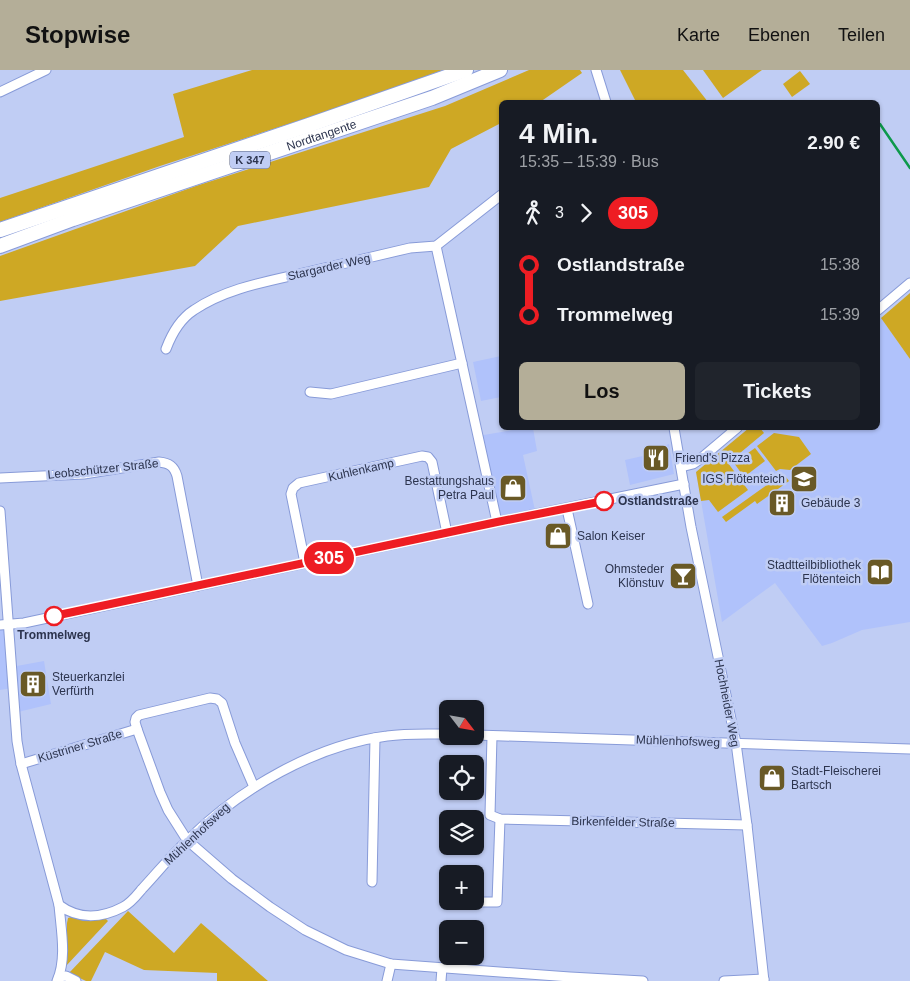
<!DOCTYPE html>
<html lang="de">
<head>
<meta charset="utf-8">
<style>
  :root { --surface:#171b24; --page:#20242c; --text:#f1f3f6; --muted:#9ea1a6; --accent:#b4ae98 }
  body { margin:0; font-family:Helvetica,sans-serif; background:var(--page); color:var(--text); height:100vh; display:flex; flex-direction:column; font-size:19px; white-space:nowrap }
  * { box-sizing:border-box; margin:0 }
  p { font-size:16px; color:var(--muted) }
  .icon { flex:none; width:28px; height:28px; fill:none; stroke:currentColor; stroke-width:2; stroke-linecap:round; stroke-linejoin:round }
  .map { position:relative; flex:1; overflow:hidden }
  .side { position:absolute; left:499px; top:30px; width:381px; height:330px; display:flex; flex-direction:column; background:var(--surface); border-radius:8px; box-shadow:0 1px 4px #0004 }
  .side>* { flex:none }
  .badge { padding:0 10px; border-radius:16px; font-size:18px; line-height:32px }
  .needle { width:32px; rotate:121deg }
  .controls { position:absolute; left:439px; top:630px; display:grid; gap:10px }
  .controls a { display:grid; place-items:center; width:45px; height:45px; border-radius:8px; background:var(--surface); box-shadow:0 1px 4px #0004; font-size:25px }
  .map>.badge { position:absolute; translate:-50% -50%; box-shadow:0 0 0 2px #fff }
  .legs { display:flex; align-items:center; gap:8px; height:55px; padding:0 20px; font-size:16px }
  .legs p { margin-inline-start:auto }
  .summary { display:flex; align-items:center; justify-content:space-between; height:85px; padding:0 20px }
  h1 { font-size:28px; font-weight:700; line-height:38px }
  .cta { display:flex; gap:10px; margin-top:auto; padding:10px 20px }
  .cta a { flex:1; height:58px; border-radius:8px; background:var(--accent); color:#111; font-size:20px; font-weight:700; line-height:58px; text-align:center }
  .cta a+a { background:var(--page); color:var(--text) }
  ul { padding:0 20px; list-style:none }
  li { display:flex; align-items:center; gap:18px; height:50px; font-size:19px }
  li i { display:grid; place-items:center; width:8px; height:100%; margin:0 6px; background:currentColor }
  li i::after { content:''; width:12px; height:12px; margin:-6px; border:4px solid; border-radius:50%; background:var(--surface) }
  li p { margin-inline-start:auto }
  li:first-child i { background:linear-gradient(#0000 50%,currentColor 0) }
  li:last-child i { background:linear-gradient(currentColor 50%,#0000 0) }
  header { display:flex; align-items:center; gap:30px; box-sizing:border-box; height:70px; padding:0 25px; background:var(--accent); color:#111 }
  header strong { font-size:24px }
  nav { display:flex; gap:28px; margin-inline-start:auto; font-size:18px }
  .map>svg:first-child { display:block }
</style>
</head>
<body>
<header>
<strong>Stopwise</strong>
<nav><a>Karte</a><a>Ebenen</a><a>Teilen</a></nav>
</header>
<div class="map">
<svg width="910" height="911" viewBox="0 0 910 911">
  <rect width="100%" height="100%" fill="#c0cdf4"/>
  <g fill="#b0c2fb">
    <polygon points="881,248 910,289 910,552 862,560 832,573 822,576 775,513 722,552 696,402 749,358 878,358 878,251"/>
    <polygon points="501,286 501,327 481,331 473,292"/>
    <polygon points="524,358 533,358 537,381 523,385 536,445 497,452 478,366"/>
    <polygon points="669,374 674,404 630,415 625,390 656,383 656,379"/>
    <polygon points="8,554 11,597 44,591 51,634 14,643 12,618 0,620 0,555"/>
  </g>
  <g fill="#cea824">
    <polygon points="252,0 443,0 338,38 160,96 0,152 0,128 184,67 173,24"/>
    <polygon points="529,0 580,0 582,3 540,32 501,32 501,53 451,79 429,117 238,156 195,196 0,231 0,186 196,116 445,36"/>
    <polygon points="620,0 683,0 708,32 636,32"/>
    <polygon points="703,0 762,0 723,28"/>
    <polygon points="800,1 810,14 792,27 783,14"/>
    <polygon points="910,223 910,289 881,248"/>
    <polygon points="749,358 760,358 764,363 728,393 748,420 718,442 709,430 701,431 696,402"/>
    <polygon points="774,363 799,367 811,384 790,400 780,399 776,401 757,376"/>
    <polygon points="755,378 765,391 744,407 734,393"/>
    <polygon points="778,407 786,407 789,411 757,434 755,431 726,452 722,447"/>
    <polygon points="128,841 174,883 201,853 268,911 217,911 217,903 144,900 105,882 91,911 86,911 69,903"/>
    <polygon points="71,847 84,850 105,848 108,851 66,896 67,853 68,848"/>
  </g>
  <g fill="none" stroke-linecap="round" stroke-linejoin="round">
    <polyline stroke="#0d994b" stroke-width="2.5" points="880,54 910,98"/>
    <g stroke="#889bd8" stroke-width="11">
      <g id="minor">
        <polyline points="596,0 606,32"/>
        <polyline points="0,22 46,0"/>
        <polyline points="436,176 497,452"/>
        <polyline points="878,240 910,213"/>
        <path d="M166,279C172,263 180,249 194,240C225,219 264,212 299,204C336,195 373,187 410,178L436,176L501,125"/>
        <polyline points="310,322 331,324 462,293"/>
        <polyline points="674,358 691,457 736,673 747,755 764,911"/>
        <polyline points="681,397 693,394 699,390 737,358"/>
        <path d="M0,408L84,404L159,392C169,393 174,396 177,406L198,516"/>
        <polyline points="567,439 588,534"/>
        <polyline points="0,441 17,671 21,694 59,835"/>
        <polyline points="305,493 291,424 293,418 299,413 422,386 428,387 432,392 447,463"/>
        <polyline points="0,555 24,553 497,452 684,414"/>
        <polyline points="137,659 135,652 136,648 139,645 210,628 217,629 222,633 235,673 254,717"/>
        <polyline points="475,665 910,679"/>
        <polyline points="492,666 490,745 500,749 747,755"/>
        <polyline points="21,694 137,659 160,722 168,740 187,770 232,809 270,837 305,860 346,880 391,894 570,907 643,911"/>
        <polyline points="372,812 375,668"/>
        <polyline points="478,832 497,832 500,749"/>
        <polyline points="59,907 66,906 76,911"/>
        <path d="M57,911C67,888 61,860 59,835C79,850 102,848 123,837C131,833 137,825 142,819C158,802 172,784 189,769C240,719 315,675 387,666C407,663 427,664 448,664"/>
        <polyline points="387,911 391,894"/>
        <polyline points="441,911 442,898"/>
        <polyline points="724,911 764,909"/>
      </g>
    </g>
    <g stroke="#889bd8" stroke-width="16">
      <g id="highway">
        <polyline points="0,160 309,55 466,0"/>
        <path id="s1" d="M0,176L73,149L432,28L500,0"/>
      </g>
    </g>
    <use href="#minor" stroke="#fff" stroke-width="9"/>
    <use href="#highway" stroke="#fff" stroke-width="14"/>
  </g>
  <g fill="none" stroke-linecap="round" stroke-linejoin="round">
    <g stroke="#fff" stroke-width="11">
      <polyline id="line-1" points="54,546 497,452 604,431"/>
    </g>
    <use href="#line-1" stroke="#ee1d23" stroke-width="8"/>
  </g>
  <defs>
    <g id="restaurant-square" transform="scale(1.4375)"><rect x="-9" y="-9" width="18" height="18" rx="4" fill="#695926" stroke="#c0cdf4"/><path d="M-5-6h1v4h1v-4h1v4h1v-4h1v5L-1.5 .5V6h-2V.5L-5-1ZM5-6V6H3V1.5H1.5Q1.5-4 5-6Z" fill="#fff"/></g>
    <g id="school-square" transform="scale(1.4375)"><rect x="-9" y="-9" width="18" height="18" rx="4" fill="#695926" stroke="#c0cdf4"/><path d="M0-5L7-2L0 1L-7-2ZM-4 1L0 2.5L4 1V4Q0 6-4 4Z" fill="#fff"/></g>
    <g id="shop-square" transform="scale(1.4375)"><rect x="-9" y="-9" width="18" height="18" rx="4" fill="#695926" stroke="#c0cdf4"/><path d="M-5-2.5h2.3a2.7 3.5 0 0 1 5.4 0H5L5.5 6h-11ZM-1.5-2.5h3a1.5 2.3 0 0 0-3 0Z" fill="#fff"/></g>
    <g id="building-square" transform="scale(1.4375)"><rect x="-9" y="-9" width="18" height="18" rx="4" fill="#695926" stroke="#c0cdf4"/><path d="M-4-6H4V6H1V3H-1V6H-4ZM-2.5-4.3h1.7v1.8h-1.7ZM.8-4.3h1.7v1.8H.8ZM-2.5-1h1.7V.8h-1.7ZM.8-1h1.7V.8H.8Z" fill="#fff"/></g>
    <g id="library-square" transform="scale(1.4375)"><rect x="-9" y="-9" width="18" height="18" rx="4" fill="#695926" stroke="#c0cdf4"/><path d="M-6-4Q-3-5.5-.7-3.5V5Q-3 3-6 4ZM6-4Q3-5.5 .7-3.5V5Q3 3 6 4Z" fill="#fff"/></g>
    <g id="bar-square" transform="scale(1.4375)"><rect x="-9" y="-9" width="18" height="18" rx="4" fill="#695926" stroke="#c0cdf4"/><path d="M-6-5H6L.8 .8V4.5H3.5V6h-7V4.5H-.8V.8Z" fill="#fff"/></g>
  </defs>
  <g fill-rule="evenodd">
    <use href="#restaurant-square" x="656" y="388"/>
    <use href="#school-square" x="804" y="409"/>
    <use href="#shop-square" x="513" y="418"/>
    <use href="#building-square" x="782" y="433"/>
    <use href="#shop-square" x="558" y="466"/>
    <use href="#library-square" x="880" y="502"/>
    <use href="#bar-square" x="683" y="506"/>
    <use href="#building-square" x="33" y="614"/>
    <use href="#shop-square" x="772" y="708"/>
  </g>
  <g fill="#fff" stroke="#ee1d23" stroke-width="2.5">
    <circle cx="604" cy="431" r="9"/>
    <circle cx="54" cy="546" r="9"/>
  </g>
  <g text-anchor="middle" dominant-baseline="central" stroke-width="5" stroke-linejoin="round" paint-order="stroke">
    <rect fill="#c0cdf4" stroke="#586280" stroke-width="1" x="230" y="81.5" width="40" height="17" rx="4"/>
    <g font-size="11" font-weight="bold" fill="#2c344e">
      <text x="250" y="90">K 347</text>
    </g>
    <g font-size="12" fill="#2c344e" stroke="#c0cdf4">
      <text stroke="none"><textPath href="#s1" startOffset="340">Nordtangente</textPath></text>
      <text transform="translate(329 197) rotate(-13)">Stargarder Weg</text>
      <text transform="translate(103 399) rotate(-6)">Leobschützer Straße</text>
      <text transform="translate(361 400) rotate(-13)">Kuhlenkamp</text>
      <text transform="translate(727 633) rotate(79)">Hochheider Weg</text>
      <text transform="translate(678 671) rotate(2)">Mühlenhofsweg</text>
      <text transform="translate(80 676) rotate(-17)">Küstriner Straße</text>
      <text transform="translate(623 752) rotate(1)">Birkenfelder Straße</text>
      <text transform="translate(197 764) rotate(-43)">Mühlenhofsweg</text>
    </g>
    <g font-size="12" fill="#2c344e" stroke="#c0cdf4" text-anchor="start">
      <text x="675" y="388">Friend's Pizza</text>
      <text x="785" y="409" text-anchor="end">IGS Flötenteich</text>
      <text x="494" y="411" text-anchor="end">Bestattungshaus<tspan x="494" dy="14">Petra Paul</tspan></text>
      <text x="801" y="433">Gebäude 3</text>
      <text x="577" y="466">Salon Keiser</text>
      <text x="861" y="495" text-anchor="end">Stadtteilbibliothek<tspan x="861" dy="14">Flötenteich</tspan></text>
      <text x="664" y="499" text-anchor="end">Ohmsteder<tspan x="664" dy="14">Klönstuv</tspan></text>
      <text x="52" y="607">Steuerkanzlei<tspan x="52" dy="14">Verfürth</tspan></text>
      <text x="791" y="701">Stadt-Fleischerei<tspan x="791" dy="14">Bartsch</tspan></text>
    </g>
    <g font-size="12" font-weight="bold" fill="#2c344e" stroke="#c0cdf4" text-anchor="start">
      <text x="618" y="431">Ostlandstraße</text>
      <text x="54" y="565" text-anchor="middle">Trommelweg</text>
    </g>
  </g>
</svg>
<div class="controls">
<a><svg class="needle" viewBox="-14 -14 28 28"><path d="M0-13l5 13h-10z" fill="#e53935"/><path d="M0 13l5-13h-10z" fill="#9ea1a6"/></svg></a>
<a><svg class="icon" aria-label="locate" viewBox="0 0 24 24"><circle cx="12" cy="12" r="6"/><path d="M12 2v4M12 18v4M2 12h4M18 12h4"/></svg></a>
<a><svg class="icon" aria-label="layers" viewBox="0 0 24 24"><path d="M12 4l9 5-9 5-9-5zM3 14l9 5 9-5"/></svg></a>
<a>+</a>
<a>−</a>
</div>
<b class="badge" style="left:329px;top:488px;background:#ee1d23;color:#fff">305</b>
<section class="side">
<div class="summary"><div><h1>4 Min.</h1><p>15:35 – 15:39 · Bus</p></div><b>2.90 €</b></div>
<div class="legs"><svg class="icon" aria-label="walk" viewBox="0 0 24 24"><circle cx="13" cy="4" r="2"/><path d="M13 8l-2 6 4 7M11 14l-3 7M7 12l3-4h3l4 4"/></svg>3<svg class="icon" aria-label="forward" viewBox="0 0 24 24"><path d="M9 5l7 7-7 7"/></svg><b class="badge" style="background:#ee1d23;color:#fff">305</b></div>
<ul>
<li><i style="color:#ee1d23"></i><b>Ostlandstraße</b><p>15:38</p></li>
<li><i style="color:#ee1d23"></i><b>Trommelweg</b><p>15:39</p></li>
</ul>
<div class="cta"><a>Los</a><a>Tickets</a></div>
</section>
</div>
</body>
</html>
